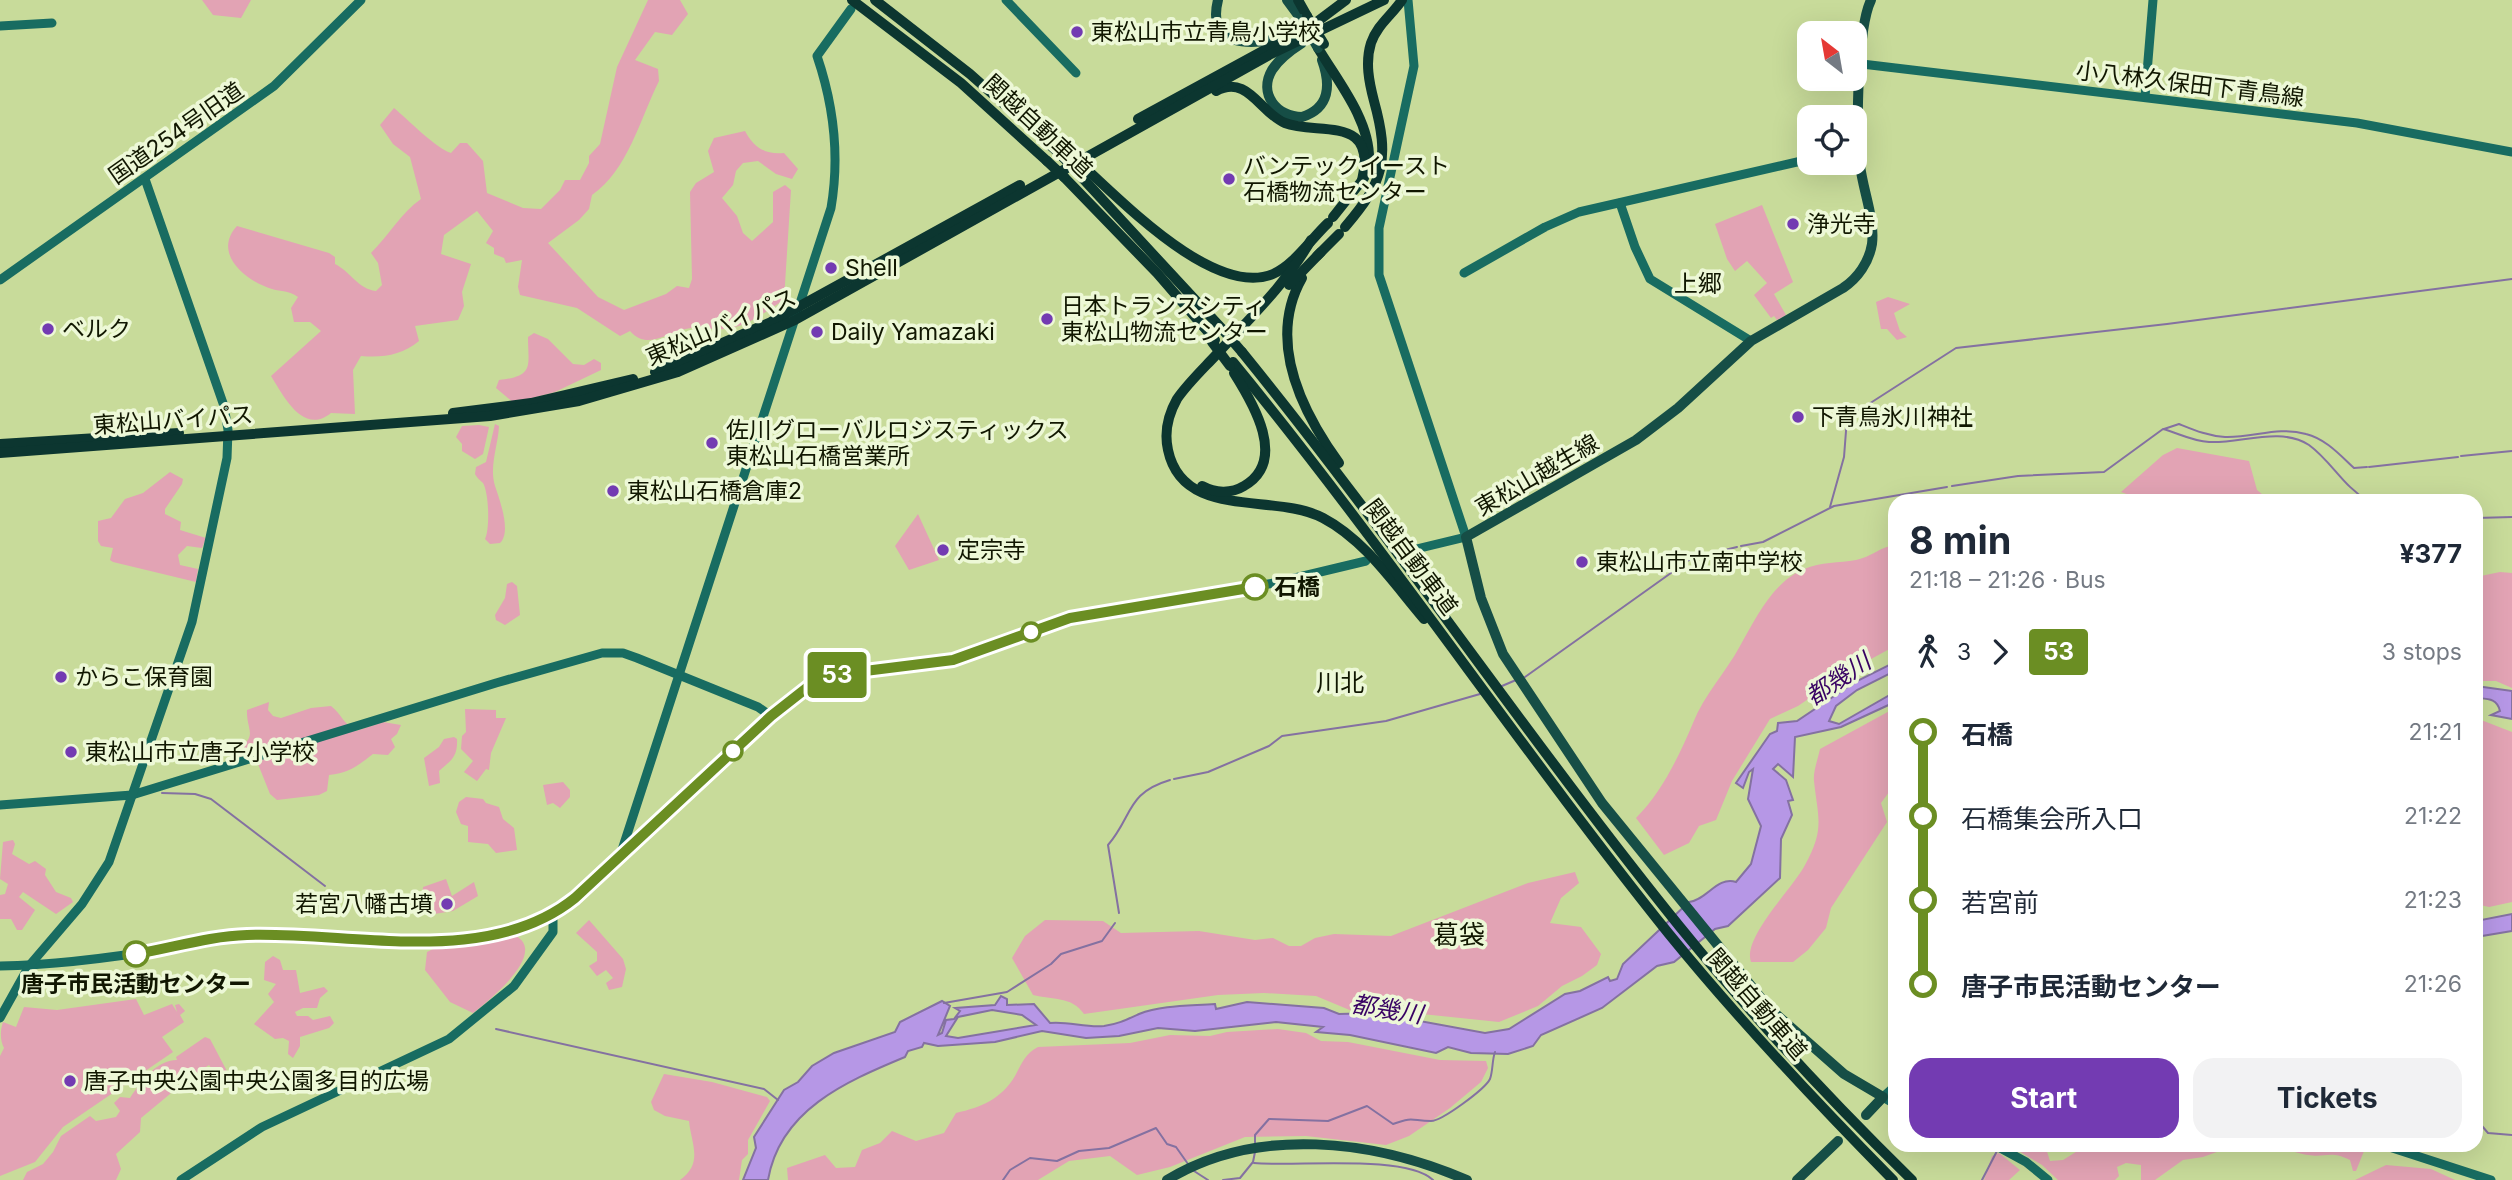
<!DOCTYPE html>
<html lang="en">
<head>
<meta charset="utf-8">
<style>
  :root { --surface:#fff; --page:#f2f2f3; --text:#1f2937; --muted:#747a83; --accent:#733bb2 }
  body { margin:0; font-family:Inter,"Noto Sans JP",sans-serif; background:var(--page); color:var(--text); height:100vh; display:flex; flex-direction:column; font-size:26px; white-space:nowrap }
  * { box-sizing:border-box; margin:0 }
  p { font-size:23px; color:var(--muted) }
  .icon { flex:none; width:38px; height:38px; fill:none; stroke:currentColor; stroke-width:2; stroke-linecap:round; stroke-linejoin:round }
  .map { position:relative; flex:1; overflow:hidden }
  .drawer { position:absolute; left:1888px; top:494px; width:595px; height:658px; display:flex; flex-direction:column; background:var(--surface); border-radius:21px; box-shadow:0 7px 28px #0002 }
  .drawer>* { flex:none }
  .badge { padding:0 14px; border-radius:5px; font-size:24px; line-height:46px }
  .needle { width:46px; rotate:329deg }
  .buttons { position:absolute; left:1797px; top:21px; display:grid; gap:14px }
  .buttons a { display:grid; place-items:center; width:70px; height:70px; border-radius:14px; background:var(--surface); box-shadow:0 7px 28px #0002; font-size:35px }
  .map>.badge { position:absolute; translate:-50% -50%; box-shadow:0 0 0 4px #fff }
  .legs { display:flex; align-items:center; gap:10px; height:77px; padding:0 21px; font-size:23px }
  .legs p { margin-inline-start:auto }
  .summary { display:flex; align-items:center; justify-content:space-between; height:119px; padding:0 21px }
  h1 { font-size:38px; font-weight:700; line-height:52px }
  .primary-button { display:flex; gap:14px; margin-top:auto; padding:14px 21px }
  .primary-button a { flex:1; height:80px; border-radius:21px; background:var(--accent); color:#fff; font-size:28px; font-weight:700; line-height:80px; text-align:center }
  .primary-button a+a { background:var(--page); color:var(--text) }
  ul { padding:0 21px; list-style:none }
  li { display:flex; align-items:center; gap:24px; height:84px; font-size:26px }
  li i { display:grid; place-items:center; width:10px; height:100%; margin:0 9px; background:currentColor }
  li i::after { content:''; width:18px; height:18px; margin:-9px; border:5px solid; border-radius:50%; background:var(--surface) }
  li p { margin-inline-start:auto }
  li:first-child i { background:linear-gradient(#0000 50%,currentColor 0) }
  li:last-child i { background:linear-gradient(currentColor 50%,#0000 0) }
  .map>svg:first-child { display:block }
</style>
</head>
<body>
<div class="map">
<svg width="2512" height="1180" viewBox="0 0 2512 1180">
  <rect width="100%" height="100%" fill="#c8db9a"/>
  <g fill="#e2a3b4">
    <polygon points="202,0 251,0 241,18 213,15"/>
    <path d="M648,0H680L688,14L672,35L655,32L635,60L658,69L659,81C640,119 628,170 592,195L589,209L579,220L548,243L598,297L624,310L666,294L677,286L689,288L692,279L690,192L696,183L714,172L708,151L714,138L745,131C754,148 766,155 784,153L798,169L792,179L776,174L758,161L743,163L736,171L733,185L722,198L737,216L743,233L752,241L773,222V192L785,185L791,190L784,300C766,311 746,328 724,329C713,330 702,327 691,328C670,330 648,352 630,331L620,336L577,308L520,295L518,287L522,260L506,263L504,258L494,254V248L486,243L493,231L477,211L444,235L441,254L471,264L462,292L464,306L458,320L415,326L419,341C402,355 383,358 361,356L353,370L355,414L331,413C303,436 283,395 271,376L321,331L310,322H294L291,308L298,297C288,290 282,292 272,289C245,281 212,253 237,226L329,253L335,257V264C351,272 358,289 376,291L382,285L378,263L371,253C389,235 401,213 421,199L410,157L393,144L380,125L394,108C406,118 438,150 451,153L460,143H467L483,161L487,193L523,208L541,209L560,190L565,180H580L589,163V156L600,144L617,67Z"/>
    <polygon points="1762,205 1793,282 1774,294 1786,315 1777,320 1774,316 1771,318 1754,295 1767,283 1747,261 1735,271 1727,259 1715,224"/>
    <polygon points="1888,297 1910,304 1894,313 1900,331 1907,337 1897,340 1887,329 1881,329 1876,302"/>
    <path d="M534,333L548,339L573,364L584,365L594,359L601,363V370L555,392L514,403L496,388L499,380C535,376 528,366 528,337Z"/>
    <path d="M495,424L499,426C498,446 489,467 495,486C499,498 512,532 500,543L490,544L485,539C490,529 489,493 483,483C480,480 477,478 475,474L476,467L486,462Z"/>
    <polygon points="479,425 489,427 483,454 475,459 462,451 462,444 456,437 462,426"/>
    <polygon points="2177,448 2249,461 2257,490 2269,500 2143,500 2121,492 2163,455"/>
    <polygon points="170,472 183,479 182,484 165,509 165,514 181,522 180,530 206,538 202,548 187,546 178,555 180,565 198,569 196,582 113,562 110,560 113,548 101,546 98,541 98,521 111,518 125,499 143,493"/>
    <polygon points="918,514 939,560 909,570 895,546"/>
    <path d="M1895,545V646L1849,671L1798,706L1770,719L1732,781L1716,820L1699,826L1689,843L1664,855L1636,818C1662,792 1679,756 1693,723C1704,695 1726,672 1740,646C1756,618 1773,582 1804,569C1821,562 1839,563 1856,560C1871,557 1880,547 1895,545Z"/>
    <polygon points="2500,572 2512,573 2512,688 2496,681 2476,681 2476,577"/>
    <polygon points="512,582 517,586 520,615 505,625 496,620 495,615 505,598 507,584"/>
    <path d="M269,702L268,710L273,716L281,718L311,708L331,706C342,715 343,723 356,731L383,722L401,725L397,734L391,739L395,747L388,755L373,754C357,766 350,773 329,775L327,791L319,795L277,800L270,794L254,754L238,757L237,748C259,737 246,729 247,710Z"/>
    <path d="M1895,708V784L1881,803L1887,822L1831,908L1826,928L1808,950L1793,962H1751C1742,938 1793,888 1805,865C1825,828 1818,819 1814,781C1813,771 1818,759 1820,749Z"/>
    <polygon points="465,709 496,710 496,718 506,718 491,753 489,770 486,769 477,781 464,772 473,761 461,749 462,736 466,732"/>
    <polygon points="2476,718 2512,732 2512,902 2489,907 2476,904"/>
    <path d="M454,737L457,739C458,758 450,761 439,771L440,783L429,786L424,758L439,747L444,739Z"/>
    <polygon points="563,782 570,790 570,797 560,808 553,803 547,805 543,785"/>
    <polygon points="466,797 483,799 486,803 499,807 503,819 514,828 517,850 496,853 488,844 468,842 468,826 461,824 456,812 459,802"/>
    <polygon points="13,840 15,844 12,854 29,864 35,861 46,869 45,875 56,892 71,898 73,902 56,914 23,892 19,897 35,910 22,930 17,930 11,919 0,919 0,895 5,894 8,884 0,879 3,842"/>
    <path d="M1575,872L1579,883L1561,898L1550,923L1581,927L1601,954L1597,965L1582,976L1562,986L1538,1006L1499,1022L1393,1011H1352L1316,996L1264,993L1218,995L1084,1014C1072,996 1052,1000 1033,995L1012,958L1025,936L1045,920L1103,921L1121,933L1199,931L1255,940L1273,938L1289,946H1301L1315,938L1334,934L1391,936L1528,883Z"/>
    <polygon points="446,879 452,896 474,882 478,896 453,911 428,915 422,904 423,887"/>
    <polygon points="589,920 623,959 626,969 622,987 609,990 606,983 613,978 606,970 597,976 589,966 597,961 597,952 576,933"/>
    <path d="M516,936C548,954 487,1002 473,1013L450,1002L425,970L427,952L435,948Z"/>
    <polygon points="273,956 280,960 283,970 296,970 300,993 324,987 328,991 320,998 317,1008 303,1008 295,1012 297,1016 308,1016 313,1020 330,1016 334,1023 329,1028 300,1037 300,1046 293,1058 288,1054 289,1041 283,1038 275,1039 254,1024 274,1002 268,994 276,984 264,980 265,962"/>
    <path d="M136,999L144,1015L172,1004L177,1012L175,1005L179,1004L185,1011L180,1015L184,1022L162,1037L173,1052L63,1127L35,1162L0,1176V1056L4,1048C0,1040 0,1031 3,1022L16,1027L24,1007L57,1010Z"/>
    <path d="M1278,1029L1306,1033L1321,1041L1348,1042L1440,1060L1486,1061L1488,1068L1481,1082L1450,1108L1409,1136L1386,1145L1306,1136L1245,1137L1170,1167L1137,1175L1110,1156L1069,1161L1038,1180H788L787,1168L825,1155L836,1168L855,1167L862,1150L880,1143L892,1131L916,1141L944,1133L956,1113C982,1107 1001,1099 1015,1076C1022,1063 1025,1054 1038,1047L1130,1043L1170,1035L1210,1036L1227,1032Z"/>
    <path d="M205,1037L210,1039L229,1075L221,1080L209,1065L186,1080L177,1081L170,1094L141,1118L140,1132L116,1154L121,1169L116,1180H23L27,1172L43,1164L53,1152L61,1136L90,1116L96,1121L116,1117L120,1111L114,1103L120,1097L130,1098C140,1083 156,1060 177,1060L176,1057Z"/>
    <path d="M664,1074L712,1082L767,1097L770,1101L748,1140V1154L742,1160L739,1180H680C704,1163 691,1143 689,1121L665,1116L654,1110L651,1102Z"/>
    <path d="M2109,1144L2149,1147L2154,1144H2357L2364,1151L2356,1171H2353L2350,1160C2330,1150 2326,1158 2308,1155C2283,1151 2277,1139 2250,1152L2246,1148L2225,1149L2203,1157L2183,1160L2155,1180H2141V1165L2126,1163L2117,1167L2119,1176L2115,1180H2058L2042,1165L2009,1145H2045L2050,1161L2063,1160L2079,1150Z"/>
    <polygon points="1999,1153 2020,1170 2009,1180 1984,1180 1992,1156"/>
    <polygon points="2386,1165 2431,1169 2455,1180 2470,1180 2355,1180"/>
  </g>
  <g fill="#b697e6" stroke="#8471a1" stroke-width="2" fill-rule="evenodd">
    <path d="M1895,662V671L1857,690L1836,706L1829,721L1839,724L1895,692V702L1841,727L1795,737L1793,777L1778,764L1773,769L1786,780L1793,800L1788,801L1792,815L1781,839L1780,878L1728,926L1715,929L1674,962L1657,966L1602,1008L1541,1035L1533,1046L1508,1054L1471,1053L1448,1047L1436,1053L1350,1035L1316,1032L1323,1027L1276,1022L1195,1031L1158,1028L1119,1036L1086,1038L1042,1031L995,1042L938,1046L924,1043L922,1047L908,1051L905,1057C845,1082 780,1110 768,1180H743L756,1148L754,1137L784,1090L798,1082L812,1066L834,1053L895,1032L900,1022L942,1001L950,1006L938,1035L942,1033L946,1020L954,1019L960,1011L955,1008L995,1005L1001,996L1007,999V1005L1034,1004L1050,1023C1068,1021 1086,1028 1104,1026C1118,1024 1126,1020 1139,1014C1162,1005 1191,1006 1215,1004L1216,1009L1247,1002L1324,1008L1339,1014L1376,1013L1485,1033L1509,1029L1565,994L1580,991L1608,977L1610,981L1617,979L1623,964L1689,902C1707,900 1717,876 1736,882L1751,864L1761,826L1748,799L1753,769L1749,772L1743,788L1736,783L1770,734L1777,731L1778,723L1797,721L1855,682ZM992,1010L1022,1015L1036,1025L958,1038L946,1036L958,1017Z"/>
    <path d="M2476,686L2512,691V719L2491,715L2500,711C2497,698 2488,699 2476,698Z"/>
    <polygon points="2512,914 2512,931 2476,937 2476,921"/>
  </g>
  <g fill="none" stroke-linecap="round" stroke-linejoin="round">
    <g stroke="#8471a1" stroke-width="2">
      <path d="M2164,429L2179,424C2194,430 2208,436 2225,437C2254,438 2277,426 2306,434C2326,439 2340,455 2354,468L2367,467"/>
      <polyline points="2461,456 2512,451"/>
      <polyline points="2369,467 2458,457"/>
      <path d="M1952,486L2018,476L2104,472L2163,429C2178,433 2192,441 2209,442C2240,444 2280,426 2309,445C2331,461 2344,487 2367,500"/>
      <polyline points="1830,507 1844,457 1847,418 1956,348 2167,324 2512,279"/>
      <polyline points="2476,518 2512,517"/>
      <polyline points="1741,546 1763,542 1834,506 1947,487"/>
      <polyline points="1525,677 1692,558 1737,547"/>
      <polyline points="1502,686 1516,680"/>
      <polyline points="1174,779 1208,772 1269,746 1282,736 1386,721 1480,694"/>
      <polyline points="162,793 195,794 211,799 325,886"/>
      <path d="M1119,913L1108,845C1133,816 1126,793 1170,780"/>
      <polyline points="944,1003 1007,992 1051,964 1061,954 1102,941 1115,923"/>
      <polyline points="496,1029 764,1089 778,1100"/>
      <polyline points="2476,1119 2488,1133 2512,1135"/>
      <path d="M1255,1143V1135L1269,1119L1328,1121L1367,1106L1393,1124C1414,1116 1412,1121 1431,1121C1442,1121 1485,1089 1490,1079C1493,1071 1492,1060 1495,1052"/>
      <polyline points="2362,1144 2362,1145"/>
      <path d="M1254,1163C1295,1167 1405,1154 1433,1180"/>
      <polyline points="1194,1171 1208,1180"/>
      <polyline points="1003,1180 1010,1170 1030,1158 1057,1161 1079,1151 1109,1148 1156,1128 1167,1144 1176,1147 1188,1164"/>
      <polyline points="1223,1180 1240,1178 1253,1162 1255,1152"/>
      <polyline points="1982,1180 1997,1151"/>
    </g>
    <g stroke="#186c61" stroke-width="9">
      <polyline points="1006,0 1076,73"/>
      <polyline points="1408,0 1414,66 1379,228 1379,275 1466,537 1408,551"/>
      <polyline points="0,26 52,23"/>
      <polyline points="1862,64 2357,123 2512,152"/>
      <polyline points="2145,97 2153,0"/>
      <polyline points="1620,203 1635,247 1650,279 1751,341"/>
      <polyline points="1464,273 1545,227 1579,212 1810,159"/>
      <polyline points="0,280 274,86 361,0"/>
      <polyline points="0,805 132,795 496,683 602,653 623,653 637,658 758,707 771,716"/>
      <path d="M622,850L831,208C840,155 834,106 817,56L851,9"/>
      <path d="M0,966C55,965 110,958 164,949C190,945 217,937 243,935C350,927 483,974 575,898L771,716L804,688L822,679L949,661L1070,618L1274,583L1366,561"/>
      <polyline points="0,1018 29,966 82,904 109,862 192,622 227,458 228,430 224,406 145,179"/>
      <polyline points="1895,1086 1883,1097 1895,1104"/>
      <polyline points="1993,1144 2026,1162 2048,1180"/>
      <polyline points="2380,1144 2491,1180"/>
      <polyline points="181,1180 262,1127 449,1039 514,986 553,932 553,914"/>
    </g>
    <g stroke="#164e46" stroke-width="10">
      <path d="M1218,0C1206,47 1251,46 1282,37"/>
      <polyline points="1287,0 1301,19"/>
      <path d="M1302,43C1291,50 1279,59 1272,70C1258,94 1277,117 1302,117C1330,108 1331,85 1322,60"/>
      <path d="M1866,1115L1883,1097L1844,1074L1769,1008L1602,803L1503,654L1481,598L1466,537L1636,440L1678,408L1751,341L1843,288C1858,278 1869,262 1872,244C1875,218 1863,191 1860,165C1856,131 1857,29 1871,0"/>
      <path d="M1167,1180C1257,1125 1374,1140 1467,1180"/>
      <polyline points="1797,1180 1838,1141"/>
    </g>
    <g stroke="#0c3630" stroke-width="10">
      <polyline points="852,0 961,83 1047,161"/>
      <polyline points="875,0 970,74 1060,154"/>
      <polyline points="1298,0 1307,16"/>
      <polyline points="1318,21 1346,0"/>
      <path d="M1318,48C1337,80 1370,120 1369,159"/>
      <path d="M1216,91C1248,74 1260,113 1285,123C1318,136 1380,113 1361,184"/>
      <polyline points="1138,119 1305,28"/>
      <path d="M1084,167C1123,202 1215,298 1273,274C1294,265 1311,239 1328,223"/>
      <polyline points="1076,171 1223,330"/>
      <polyline points="1064,177 1157,273 1215,340"/>
      <polyline points="1333,217 1364,178"/>
      <path d="M1345,227C1384,182 1390,159 1374,101C1369,82 1365,62 1371,43C1377,25 1392,15 1402,0"/>
      <path d="M1311,240C1286,284 1250,318 1216,355C1203,369 1188,383 1177,399C1168,415 1164,432 1168,450C1183,521 1274,492 1323,518C1365,540 1394,584 1424,619"/>
      <polyline points="1317,256 1339,234"/>
      <path d="M1302,278C1267,340 1300,409 1339,463"/>
      <polyline points="1289,285 1321,252"/>
      <path d="M1242,352C1394,539 1529,740 1680,927C1752,1016 1830,1100 1912,1180"/>
      <path d="M1233,362C1385,547 1519,747 1669,934C1739,1020 1815,1101 1893,1180"/>
      <polyline points="655,372 771,322 1020,185"/>
      <polyline points="453,413 531,403 633,379"/>
      <polyline points="0,444 179,433"/>
      <polyline points="0,453 490,416 579,401 678,372 795,320 1271,54 1384,0"/>
      <path d="M1202,486C1215,493 1231,494 1244,486C1288,461 1253,403 1234,373"/>
    </g>
    <polyline stroke="#164e46" stroke-width="10" points="1301,19 1318,48"/>
    <g stroke="#0c3630" stroke-width="10">
      <polyline points="1307,16 1324,44"/>
      <polyline points="1067,151 1084,167"/>
      <polyline points="1060,154 1076,171"/>
      <polyline points="1047,161 1064,177"/>
      <polyline points="1223,330 1242,352"/>
      <polyline points="1212,342 1230,366"/>
    </g>
  </g>
  <g fill="none" stroke-linecap="round" stroke-linejoin="round">
    <g stroke="#fff" stroke-width="16">
      <path id="line-1" d="M136,954C172,948 210,936 247,935C350,931 487,969 575,898L771,716L813,683L833,675L953,660L1070,618L1255,587"/>
    </g>
    <use href="#line-1" stroke="#6b8e23" stroke-width="10"/>
  </g>
  <g fill="#733bb2" stroke="#edf8d7" stroke-width="2.5">
    <circle cx="1077" cy="32" r="7"/>
    <circle cx="1229" cy="179" r="7"/>
    <circle cx="1793" cy="224" r="7"/>
    <circle cx="831" cy="268" r="7"/>
    <circle cx="1047" cy="319" r="7"/>
    <circle cx="48" cy="329" r="7"/>
    <circle cx="817" cy="332" r="7"/>
    <circle cx="1798" cy="417" r="7"/>
    <circle cx="712" cy="443" r="7"/>
    <circle cx="613" cy="491" r="7"/>
    <circle cx="943" cy="550" r="7"/>
    <circle cx="1582" cy="562" r="7"/>
    <circle cx="61" cy="677" r="7"/>
    <circle cx="71" cy="752" r="7"/>
    <circle cx="447" cy="904" r="7"/>
    <circle cx="70" cy="1081" r="7"/>
  </g>
  <g fill="#fff" stroke="#6b8e23" stroke-width="3.5">
    <circle cx="1255" cy="587" r="12"/>
    <circle cx="1031" cy="632" r="9"/>
    <circle cx="733" cy="751" r="9"/>
    <circle cx="136" cy="954" r="12"/>
  </g>
  <g text-anchor="middle" dominant-baseline="central" stroke-width="7" stroke-linejoin="round" paint-order="stroke">
    <g font-size="23" fill="#111701" stroke="#edf8d7" text-anchor="start">
      <text x="1091" y="32">東松山市立青鳥小学校</text>
      <text x="1243" y="166">バンテックイースト<tspan x="1243" dy="26">石橋物流センター</tspan></text>
      <text x="1807" y="224">浄光寺</text>
      <text x="845" y="268">Shell</text>
      <text x="1061" y="306">日本トランスシティ<tspan x="1061" dy="26">東松山物流センター</tspan></text>
      <text x="62" y="329">ベルク</text>
      <text x="831" y="332">Daily Yamazaki</text>
      <text x="1812" y="417">下青鳥氷川神社</text>
      <text x="726" y="430">佐川グローバルロジスティックス<tspan x="726" dy="26">東松山石橋営業所</tspan></text>
      <text x="627" y="491">東松山石橋倉庫2</text>
      <text x="957" y="550">定宗寺</text>
      <text x="1596" y="562">東松山市立南中学校</text>
      <text x="75" y="677">からこ保育園</text>
      <text x="85" y="752">東松山市立唐子小学校</text>
      <text x="433" y="904" text-anchor="end">若宮八幡古墳</text>
      <text x="84" y="1081">唐子中央公園中央公園多目的広場</text>
    </g>
    <g font-size="23" fill="#111701" stroke="#edf8d7">
      <text transform="translate(2190 84) rotate(7)">小八林久保田下青鳥線</text>
      <text transform="translate(1038 126) rotate(43)">関越自動車道</text>
      <text transform="translate(176 133) rotate(-35)">国道254号旧道</text>
      <text transform="translate(721 327) rotate(-23)">東松山バイパス</text>
      <text transform="translate(173 420) rotate(-4)">東松山バイパス</text>
      <text transform="translate(1537 475) rotate(-30)">東松山越生線</text>
      <text transform="translate(1411 557) rotate(53)">関越自動車道</text>
      <text transform="translate(1757 1004) rotate(49)">関越自動車道</text>
    </g>
    <g font-size="23" font-weight="bold" fill="#111701" stroke="#edf8d7" text-anchor="start">
      <text x="1274" y="587">石橋</text>
      <text x="136" y="984" text-anchor="middle">唐子市民活動センター</text>
    </g>
    <g font-size="24" fill="#111701" stroke="#edf8d7">
      <text x="1698" y="283">上郷</text>
      <text x="1340" y="682">川北</text>
    </g>
    <g font-size="24" font-style="italic" fill="#380263" stroke="#edf8d7">
      <text transform="translate(1838 679) rotate(-34)">都幾川</text>
      <text transform="translate(1387 1009) rotate(9)">都幾川</text>
    </g>
    <g font-size="26" fill="#111701" stroke="#edf8d7">
      <text x="1459" y="934">葛袋</text>
    </g>
  </g>
</svg>
<div class="buttons">
<a><svg class="needle" viewBox="-14 -14 28 28"><path d="M0-13l5 13h-10z" fill="#e53935"/><path d="M0 13l5-13h-10z" fill="#747a83"/></svg></a>
<a><svg class="icon" aria-label="locate" viewBox="0 0 24 24"><circle cx="12" cy="12" r="6"/><path d="M12 2v4M12 18v4M2 12h4M18 12h4"/></svg></a>
</div>
<b class="badge" style="left:837px;top:675px;background:#6b8e23;color:#fff">53</b>
<section class="drawer">
<div class="summary"><div><h1>8 min</h1><p>21:18 – 21:26 · Bus</p></div><b>¥377</b></div>
<div class="legs"><svg class="icon" aria-label="walk" viewBox="0 0 24 24"><circle cx="13" cy="4" r="2"/><path d="M13 8l-2 6 4 7M11 14l-3 7M7 12l3-4h3l4 4"/></svg>3<svg class="icon" aria-label="forward" viewBox="0 0 24 24"><path d="M9 5l7 7-7 7"/></svg><b class="badge" style="background:#6b8e23;color:#fff">53</b><p>3 stops</p></div>
<ul>
<li><i style="color:#6b8e23"></i><b>石橋</b><p>21:21</p></li>
<li><i style="color:#6b8e23"></i><span>石橋集会所入口</span><p>21:22</p></li>
<li><i style="color:#6b8e23"></i><span>若宮前</span><p>21:23</p></li>
<li><i style="color:#6b8e23"></i><b>唐子市民活動センター</b><p>21:26</p></li>
</ul>
<div class="primary-button"><a>Start</a><a>Tickets</a></div>
</section>
</div>
</body>
</html>
